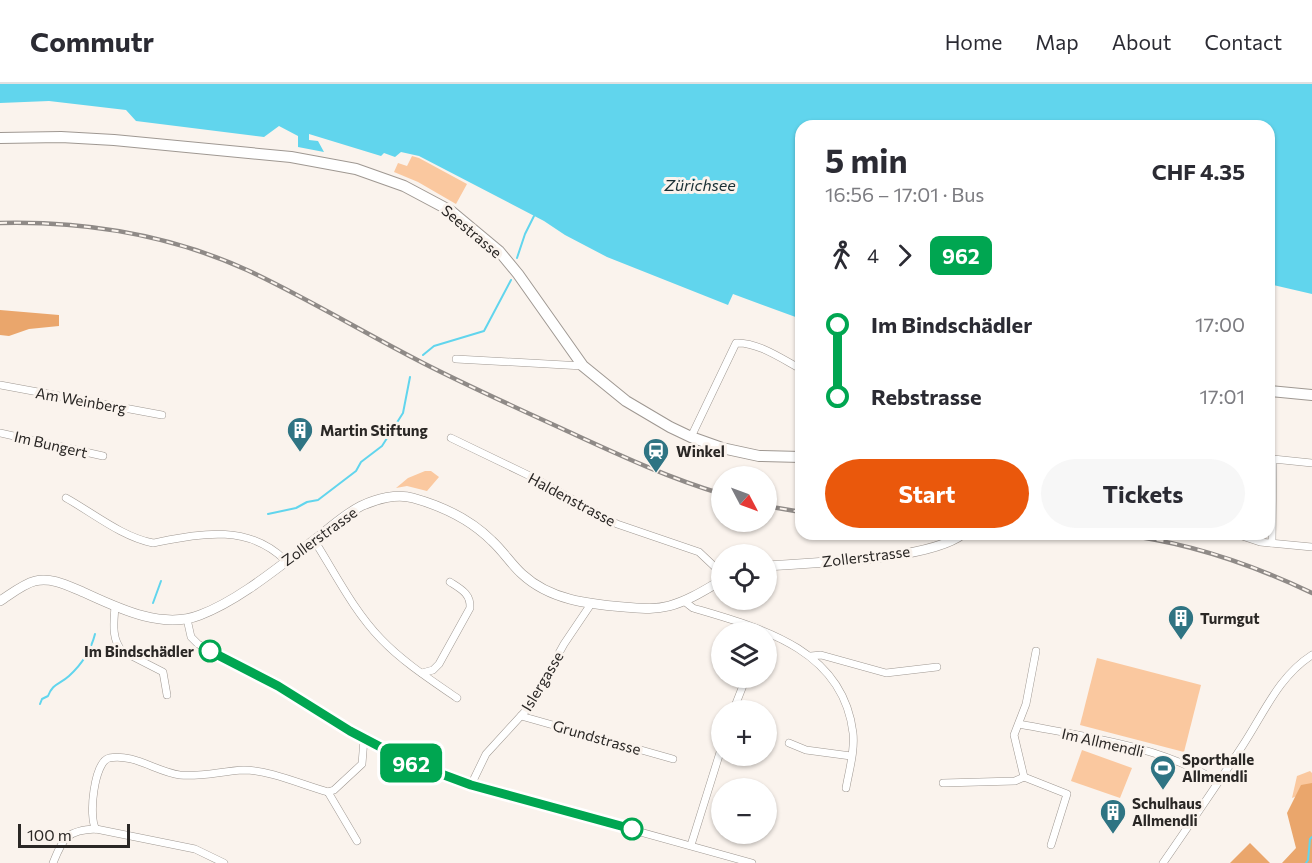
<!DOCTYPE html>
<html lang="en">
<head>
<meta charset="utf-8">
<style>
  :root { --surface:#fff; --page:#f7f7f7; --text:#2b2b33; --muted:#7c7c81; --line:#e1e1e2; --accent:#ea580c }
  body { margin:0; font-family:Commissioner,sans-serif; background:var(--page); color:var(--text); height:100vh; display:flex; flex-direction:column; font-size:22px; white-space:nowrap }
  * { box-sizing:border-box; margin:0 }
  p { font-size:20px; color:var(--muted) }
  .icon { flex:none; width:33px; height:33px; fill:none; stroke:currentColor; stroke-width:2; stroke-linecap:round; stroke-linejoin:round }
  .map { position:relative; flex:1; overflow:hidden }
  .drawer { position:absolute; left:795px; top:36px; width:480px; height:420px; display:flex; flex-direction:column; background:var(--surface); border-radius:18px; box-shadow:0 2px 4px #0004 }
  .drawer>* { flex:none }
  .badge { padding:0 12px; border-radius:9px; font-size:21px; line-height:39px }
  .needle { width:39px; rotate:131deg }
  .buttons { position:absolute; left:711px; top:382px; display:grid; gap:12px }
  .buttons a { display:grid; place-items:center; width:66px; height:66px; border-radius:50%; background:var(--surface); box-shadow:0 2px 4px #0004; font-size:30px }
  .scale { position:absolute; left:18px; bottom:15px; width:112px; box-sizing:border-box; padding-left:6px; border:3px solid #2a2725; border-top:0; font-size:16px; line-height:21px; white-space:nowrap; color:#2a2725; -webkit-text-stroke:4px #faf3ed; paint-order:stroke }
  .map>.badge { position:absolute; translate:-50% -50%; box-shadow:0 0 0 3px #fff }
  .legs { display:flex; align-items:center; gap:9px; height:66px; padding:0 30px; font-size:20px }
  .legs p { margin-inline-start:auto }
  .head { display:flex; align-items:center; justify-content:space-between; height:102px; padding:0 30px }
  h1 { font-size:33px; font-weight:700; line-height:45px }
  .cta { display:flex; gap:12px; margin-top:auto; padding:12px 30px }
  .cta a { flex:1; height:69px; border-radius:36px; background:var(--accent); color:#fff; font-size:24px; font-weight:700; line-height:69px; text-align:center }
  .cta a+a { background:var(--page); color:var(--text) }
  ul { padding:0 30px; list-style:none }
  li { display:flex; align-items:center; gap:21px; height:72px; font-size:22px }
  li i { display:grid; place-items:center; width:9px; height:100%; margin:0 8px; background:currentColor }
  li i::after { content:''; width:15px; height:15px; margin:-8px; border:4px solid; border-radius:50%; background:var(--surface) }
  li p { margin-inline-start:auto }
  li:first-child i { background:linear-gradient(#0000 50%,currentColor 0) }
  li:last-child i { background:linear-gradient(currentColor 50%,#0000 0) }
  header { display:flex; align-items:center; gap:36px; box-sizing:border-box; height:84px; padding:0 30px; background:var(--surface); border-bottom:2px solid var(--line) }
  header strong { font-size:28px }
  nav { display:flex; gap:33px; margin-inline-start:auto; font-size:21px }
  .map>svg:first-child { display:block }
</style>
</head>
<body>
<header>
<strong>Commutr</strong>
<nav><a>Home</a><a>Map</a><a>About</a><a>Contact</a></nav>
</header>
<div class="map">
<svg width="1312" height="779" viewBox="0 0 1312 779">
  <rect width="100%" height="100%" fill="#faf3ed"/>
  <g fill="#fac89f">
    <polygon points="412,72 419,74 467,100 456,120 418,98 394,88 398,79 407,82"/>
    <polygon points="425,387 431,387 439,393 427,407 407,402 396,404 408,394"/>
    <polygon points="1097,574 1201,601 1184,668 1080,641"/>
    <polygon points="1082,666 1132,684 1120,714 1071,697"/>
    <polygon points="1310,687 1312,689 1312,706 1292,714 1297,692"/>
  </g>
  <g fill="#eaa66c">
    <polygon points="0,226 59,231 59,242 29,245 9,252 0,251"/>
    <polygon points="1312,699 1312,779 1282,779 1296,764 1287,729 1301,701"/>
    <polygon points="1250,759 1270,779 1230,779"/>
  </g>
  <polygon fill="#61d5ed" points="0,0 1312,0 1312,210 1269,200 1269,42 801,42 801,235 733,210 728,221 607,173 565,151 544,137 419,72 401,68 395,73 384,69 381,72 309,50 309,56 318,57 324,68 298,63 298,52 279,42 264,53 136,37 126,26 49,17 0,19"/>
  <g fill="none" stroke-linecap="round" stroke-linejoin="round">
    <g stroke="#61d5ed" stroke-width="2">
      <polyline points="517,174 525,150 534,132"/>
      <polyline points="423,271 434,262 484,247 511,196"/>
      <polyline points="268,430 296,424 307,418 318,416 356,387 361,378 382,362 403,329 410,293"/>
      <polyline points="153,519 161,497"/>
      <path d="M40,620L42,615L48,612C53,599 59,601 69,592C81,581 91,566 95,550"/>
      <polyline points="1306,779 1308,776 1310,755 1312,753"/>
    </g>
    <g stroke="#9f9892" stroke-width="8">
      <g id="minor">
        <polyline points="456,275 583,282"/>
        <polyline points="0,301 162,331"/>
        <polyline points="0,349 103,372"/>
        <path d="M691,353L736,259C758,258 782,275 801,285"/>
        <polyline points="451,354 532,393 617,440 699,468 716,484 722,493"/>
        <path d="M66,414C93,429 122,453 153,459C200,450 247,439 285,476"/>
        <polyline points="1236,450 1260,458 1312,463"/>
        <path d="M314,456C335,489 353,526 381,555C403,578 431,596 457,614"/>
        <polyline points="1272,459 1273,375 1312,379"/>
        <path d="M684,517L693,524C761,544 843,565 853,649C855,667 849,687 846,704"/>
        <path d="M115,522C114,538 111,554 122,567L163,588L167,611"/>
        <polyline points="187,535 191,553 198,560 278,602 350,647 384,667 436,689 471,701 752,779"/>
        <polyline points="811,572 821,571 886,589 937,583"/>
        <path d="M422,589L433,586L439,580L470,524C471,510 461,505 450,498"/>
        <polyline points="733,627 746,594"/>
        <polyline points="521,632 673,675"/>
        <path d="M1019,640C1086,653 1158,661 1217,697"/>
        <polyline points="789,659 806,666 851,672"/>
        <polyline points="1024,693 1014,651 1026,620 1036,567"/>
        <polyline points="1024,693 1067,710 1051,761"/>
        <polyline points="943,699 1015,697 1024,693"/>
        <polyline points="471,701 486,670 529,623 564,560 591,520"/>
        <polyline points="328,708 334,706 362,680 364,655"/>
        <polyline points="328,708 357,757"/>
        <path d="M96,745C88,734 94,678 109,674C133,669 157,688 180,691C202,693 222,687 244,686C269,686 303,701 328,708"/>
        <polyline points="691,761 722,662"/>
        <path d="M53,779C63,754 67,746 96,745L195,765L224,779"/>
        <path d="M1163,779C1190,740 1217,701 1243,661C1264,629 1279,592 1312,571"/>
      </g>
    </g>
    <g stroke="#9f9892" stroke-width="10">
      <g id="tertiary">
        <path d="M766,482C814,478 927,477 963,450"/>
        <path d="M0,517C11,510 23,500 35,497C52,493 68,502 83,508C118,524 162,546 200,531C240,516 282,480 317,454C331,443 345,430 361,422C376,415 397,409 413,414C442,422 471,436 492,457C503,467 511,480 522,490C550,516 588,520 624,523C639,524 654,526 669,522C688,517 705,506 722,496"/>
      </g>
    </g>
    <g stroke="#9f9892" stroke-width="12">
      <g id="primary">
        <polyline points="0,54 61,53 114,56 291,73 356,85 404,102 451,127 499,167 518,190 583,282 626,317 670,343 691,353 722,364 759,372 801,373"/>
        <polyline points="1269,307 1312,311"/>
      </g>
    </g>
    <use href="#minor" stroke="#fff" stroke-width="7"/>
    <use href="#tertiary" stroke="#fff" stroke-width="9"/>
    <use href="#primary" stroke="#fff" stroke-width="10"/>
    <g stroke="#8f8a87" stroke-width="4.5">
      <g id="rail">
        <path d="M0,139C84,137 170,151 247,186C307,214 364,249 423,279C470,303 519,325 567,347C617,370 668,394 722,410"/>
        <polyline points="766,422 801,428"/>
        <path d="M1115,450C1185,457 1249,479 1312,509"/>
      </g>
    </g>
    <use href="#rail" stroke="#faf3ed" stroke-width="2" stroke-dasharray="7" stroke-linecap="butt"/>
  </g>
  <g fill="none" stroke-linecap="round" stroke-linejoin="round">
    <g stroke="#fff" stroke-width="14">
      <polyline id="line-1" points="210,567 278,602 350,647 409,678 471,701 632,745"/>
    </g>
    <use href="#line-1" stroke="#00a651" stroke-width="9"/>
  </g>
  <defs>
    <g id="building-pin" transform="scale(1.35)"><path d="M0 17L-7.5 6A9.5 9.5 0 1 1 7.5 6Z" fill="#2f7483" stroke="#faf3ed"/><path d="M-4-6H4V6H1V3H-1V6H-4ZM-2.5-4.3h1.7v1.8h-1.7ZM.8-4.3h1.7v1.8H.8ZM-2.5-1h1.7V.8h-1.7ZM.8-1h1.7V.8H.8Z" fill="#fff"/></g>
    <g id="station-pin" transform="scale(1.35)"><path d="M0 17L-7.5 6A9.5 9.5 0 1 1 7.5 6Z" fill="#2f7483" stroke="#faf3ed"/><path d="M-3-6H3Q5-6 5-4V2Q5 4 3 4L4.5 6H3L1.5 4h-3L-3 6H-4.5L-3 4Q-5 4-5 2V-4Q-5-6-3-6ZM-3.5-4v3h7v-3ZM-3.5 1v1.5H-2V1ZM2 1v1.5H3.5V1Z" fill="#fff"/></g>
    <g id="stadium-pin" transform="scale(1.35)"><path d="M0 17L-7.5 6A9.5 9.5 0 1 1 7.5 6Z" fill="#2f7483" stroke="#faf3ed"/><path d="M0-5a6.5 5 0 1 0 0 10a6.5 5 0 1 0 0-10ZM-3.5-1.8h7v3.6h-7Z" fill="#fff"/></g>
  </defs>
  <g fill-rule="evenodd">
    <use href="#building-pin" x="300" y="346"/>
    <use href="#station-pin" x="656" y="367"/>
    <use href="#building-pin" x="1181" y="534"/>
    <use href="#stadium-pin" x="1163" y="684"/>
    <use href="#building-pin" x="1113" y="728"/>
  </g>
  <g fill="#fff" stroke="#00a651" stroke-width="3">
    <circle cx="210" cy="567" r="10"/>
    <circle cx="632" cy="745" r="10"/>
  </g>
  <g text-anchor="middle" dominant-baseline="central" stroke-width="6" stroke-linejoin="round" paint-order="stroke">
    <g font-size="15" fill="#2a2725" stroke="#faf3ed">
      <text transform="translate(472 147) rotate(40)">Seestrasse</text>
      <text transform="translate(81 316) rotate(10)">Am Weinberg</text>
      <text transform="translate(51 360) rotate(13)">Im Bungert</text>
      <text transform="translate(572 415) rotate(28)">Haldenstrasse</text>
      <text transform="translate(319 452) rotate(-36)">Zollerstrasse</text>
      <text transform="translate(866 472) rotate(-7)">Zollerstrasse</text>
      <text transform="translate(542 597) rotate(-59)">Islergasse</text>
      <text transform="translate(597 653) rotate(16)">Grundstrasse</text>
      <text transform="translate(1103 658) rotate(13)">Im Allmendli</text>
    </g>
    <g font-size="15" font-weight="bold" fill="#2a2725" stroke="#faf3ed" text-anchor="start">
      <text x="320" y="346">Martin Stiftung</text>
      <text x="676" y="367">Winkel</text>
      <text x="1200" y="534">Turmgut</text>
      <text x="1182" y="675">Sporthalle<tspan x="1182" dy="17">Allmendli</tspan></text>
      <text x="1132" y="719">Schulhaus<tspan x="1132" dy="17">Allmendli</tspan></text>
    </g>
    <g font-size="15" font-weight="bold" fill="#2a2725" stroke="#faf3ed" text-anchor="end">
      <text x="194" y="567">Im Bindschädler</text>
    </g>
    <g font-size="16" font-style="italic" fill="#192e33" stroke="#faf3ed">
      <text x="700" y="100">Zürichsee</text>
    </g>
  </g>
</svg>
<div class="buttons">
<a><svg class="needle" viewBox="-14 -14 28 28"><path d="M0-13l5 13h-10z" fill="#e53935"/><path d="M0 13l5-13h-10z" fill="#7c7c81"/></svg></a>
<a><svg class="icon" aria-label="locate" viewBox="0 0 24 24"><circle cx="12" cy="12" r="6"/><path d="M12 2v4M12 18v4M2 12h4M18 12h4"/></svg></a>
<a><svg class="icon" aria-label="layers" viewBox="0 0 24 24"><path d="M12 4l9 5-9 5-9-5zM3 14l9 5 9-5"/></svg></a>
<a>+</a>
<a>−</a>
</div>
<div class="scale">100 m</div>
<b class="badge" style="left:411px;top:679px;background:#00a651;color:#fff">962</b>
<section class="drawer">
<div class="head"><div><h1>5 min</h1><p>16:56 – 17:01 · Bus</p></div><b>CHF 4.35</b></div>
<div class="legs"><svg class="icon" aria-label="walk" viewBox="0 0 24 24"><circle cx="13" cy="4" r="2"/><path d="M13 8l-2 6 4 7M11 14l-3 7M7 12l3-4h3l4 4"/></svg>4<svg class="icon" aria-label="forward" viewBox="0 0 24 24"><path d="M9 5l7 7-7 7"/></svg><b class="badge" style="background:#00a651;color:#fff">962</b></div>
<ul>
<li><i style="color:#00a651"></i><b>Im Bindschädler</b><p>17:00</p></li>
<li><i style="color:#00a651"></i><b>Rebstrasse</b><p>17:01</p></li>
</ul>
<div class="cta"><a>Start</a><a>Tickets</a></div>
</section>
</div>
</body>
</html>
